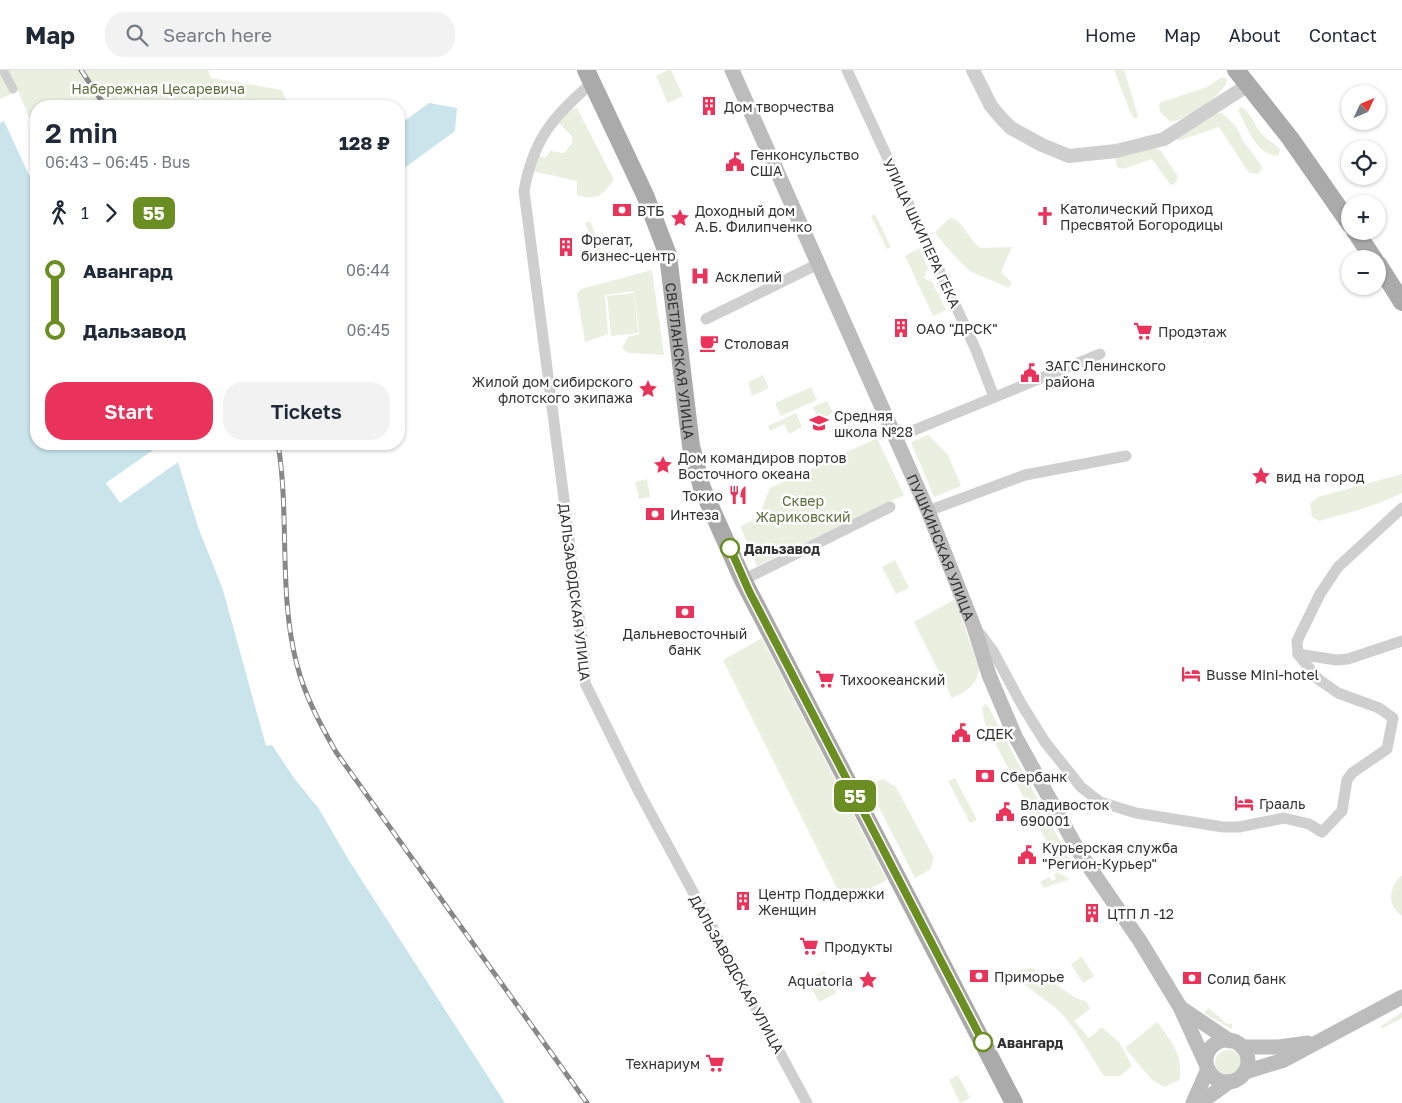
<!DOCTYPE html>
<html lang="en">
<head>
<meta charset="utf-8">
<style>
  :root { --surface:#fff; --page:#f2f2f3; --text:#1f2937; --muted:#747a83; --line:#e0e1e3; --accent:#ea335b }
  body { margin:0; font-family:"Golos Text",sans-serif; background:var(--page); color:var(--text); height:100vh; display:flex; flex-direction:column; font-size:19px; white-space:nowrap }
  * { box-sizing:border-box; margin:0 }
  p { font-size:16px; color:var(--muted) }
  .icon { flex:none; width:28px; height:28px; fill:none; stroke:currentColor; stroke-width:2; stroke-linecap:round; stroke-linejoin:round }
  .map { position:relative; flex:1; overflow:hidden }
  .drawer { position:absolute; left:30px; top:30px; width:375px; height:350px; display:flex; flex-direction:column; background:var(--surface); border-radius:20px; box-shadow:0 1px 4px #0004 }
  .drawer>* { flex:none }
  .badge { padding:0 10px; border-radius:8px; font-size:18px; line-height:32px }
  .needle { width:32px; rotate:46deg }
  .buttons { position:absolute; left:1341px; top:15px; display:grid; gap:10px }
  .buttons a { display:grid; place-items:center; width:45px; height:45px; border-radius:50%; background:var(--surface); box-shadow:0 1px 4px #0004; font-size:25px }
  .map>.badge { position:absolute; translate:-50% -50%; box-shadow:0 0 0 2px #fff }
  .legs { display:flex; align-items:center; gap:8px; height:55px; padding:0 15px; font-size:16px }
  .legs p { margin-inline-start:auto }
  .overview { display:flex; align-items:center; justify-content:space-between; height:85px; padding:0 15px }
  h1 { font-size:28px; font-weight:600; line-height:38px }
  .button { display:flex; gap:10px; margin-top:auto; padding:10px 15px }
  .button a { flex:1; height:58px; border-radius:20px; background:var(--accent); color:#fff; font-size:20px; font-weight:600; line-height:58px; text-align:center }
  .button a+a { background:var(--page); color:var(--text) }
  ul { padding:0 15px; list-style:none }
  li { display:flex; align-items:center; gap:18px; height:60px; font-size:19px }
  li i { display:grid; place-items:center; width:8px; height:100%; margin:0 6px; background:currentColor }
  li i::after { content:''; width:12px; height:12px; margin:-6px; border:4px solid; border-radius:50%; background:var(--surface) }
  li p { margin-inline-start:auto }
  li:first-child i { background:linear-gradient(#0000 50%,currentColor 0) }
  li:last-child i { background:linear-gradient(currentColor 50%,#0000 0) }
  header { display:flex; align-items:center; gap:30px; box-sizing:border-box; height:70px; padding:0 25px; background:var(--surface); border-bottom:1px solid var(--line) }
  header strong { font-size:24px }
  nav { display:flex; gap:28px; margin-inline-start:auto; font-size:18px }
  .search { width:350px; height:45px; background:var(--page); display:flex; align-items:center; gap:12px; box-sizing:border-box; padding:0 18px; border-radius:20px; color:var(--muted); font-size:19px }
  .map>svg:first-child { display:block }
</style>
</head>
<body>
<header>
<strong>Map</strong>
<div class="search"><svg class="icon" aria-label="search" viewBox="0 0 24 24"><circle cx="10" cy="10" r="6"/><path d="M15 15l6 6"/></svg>Search here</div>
<nav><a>Home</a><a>Map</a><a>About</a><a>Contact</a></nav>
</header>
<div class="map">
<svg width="1402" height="1033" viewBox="0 0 1402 1033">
  <rect width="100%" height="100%" fill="#fff"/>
  <g fill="#eaefe0">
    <polygon points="0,0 208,0 211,8 282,20 288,36 36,36 36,64 18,21 0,29"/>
    <polygon points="668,0 671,0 683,26 668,33 656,6"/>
    <polygon points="1114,0 1124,0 1138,46 1135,49 1131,44"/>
    <path d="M1222,7L1227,9C1227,24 1185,50 1171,52L1160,42L1159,34L1162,32L1207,17Z"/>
    <path d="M1241,37C1253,44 1253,54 1261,63C1267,70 1274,73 1280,79L1279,86C1256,86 1247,57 1238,40Z"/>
    <path d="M577,38L614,110C600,127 599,131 577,125V111L532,101L537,85L545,88L550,81L564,83L572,73V66L559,53L571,39Z"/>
    <polygon points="1222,43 1236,56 1243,71 1261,95 1262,99 1258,104 1250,103 1247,100 1219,57 1178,71 1178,65 1215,44"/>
    <polygon points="1153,77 1161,81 1178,107 1174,115 1170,114 1152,89 1123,99 1117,97 1115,86"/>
    <polygon points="875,144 891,177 887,179 871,146"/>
    <path d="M952,148C966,154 968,170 981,178L1012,177L1001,202L1012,213L1009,218C997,212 984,208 972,202C966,200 938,168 935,162L949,149Z"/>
    <polygon points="590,151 606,193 601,194 585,153"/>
    <polygon points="919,178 928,198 924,208 932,212 946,240 933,246 905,186"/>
    <polygon points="652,200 664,285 628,283 622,278 628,267 639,264 634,221 605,225 608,264 585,272 577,224 581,219"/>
    <polygon points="634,223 638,263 611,266 607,226"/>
    <polygon points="763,305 769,318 752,326 748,312"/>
    <polygon points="811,317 817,330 781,346 775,333"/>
    <polygon points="827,331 833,343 819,350 813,337"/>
    <polygon points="796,343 802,357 789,364 784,354 770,361 768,356"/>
    <polygon points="928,365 948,385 961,416 934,427 911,372"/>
    <polygon points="877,368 904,425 757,496 740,456 758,448 770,418"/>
    <path d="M1402,404V423C1376,436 1347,443 1319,451L1312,447L1310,434L1318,427Z"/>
    <polygon points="647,409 650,427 639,429 635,412"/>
    <polygon points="895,490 909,518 896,524 882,497"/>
    <path d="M955,529L979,598C978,616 966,621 952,628L914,552Z"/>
    <polygon points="762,568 887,810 844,832 723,590"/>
    <polygon points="985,634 988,636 1071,792 1070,796 1060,793 1054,786 985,654 982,637"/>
    <polygon points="955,708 977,750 970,753 948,711"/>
    <polygon points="883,709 896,717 934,788 930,800 915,808 868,716"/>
    <polygon points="1057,802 1070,809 1044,818 1040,812 1049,807 1052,811 1056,809 1054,805"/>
    <path d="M1402,805V846C1386,835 1389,817 1402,805Z"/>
    <polygon points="1082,887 1094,906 1083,913 1071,894"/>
    <path d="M1032,898L1074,927L1087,932L1090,939L1074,951L1089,968L1097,962L1099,958H1103L1119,972L1132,996L1120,1006H1104C1090,985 1077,960 1060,942C1047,929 1027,920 1016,905L1020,900Z"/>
    <polygon points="824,901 836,923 819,932 807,910"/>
    <polygon points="1209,938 1227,954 1232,953 1232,959 1205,944 1205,941"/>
    <polygon points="1402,942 1402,948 1383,958 1380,957"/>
    <path d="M1157,952C1170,970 1185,985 1179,1010L1165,1017L1152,1010L1125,978Z"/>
    <circle cx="1228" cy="993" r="13"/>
    <polygon points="958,1005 970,1028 960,1033 949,1010"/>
  </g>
  <g fill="#cae4ec">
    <polygon points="429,33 457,38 455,61 399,102 399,55"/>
    <polygon points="4,51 36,120 36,374 162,374 106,413 120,432 178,392 198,457 223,520 266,676 272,675 294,708 319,739 350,792 505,1033 0,1033 0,53"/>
  </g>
  <polygon fill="#fff" points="162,374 165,374 109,414 120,429 177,390 178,392 120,433 106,413"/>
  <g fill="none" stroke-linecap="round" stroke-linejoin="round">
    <polyline stroke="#cfcfcf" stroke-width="9" points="3,0 13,19"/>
    <g stroke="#cfcfcf" stroke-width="11">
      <polyline points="847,0 976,280 994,327"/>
      <path d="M592,13C553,46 533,70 524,121L585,591V613L639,722L807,1033"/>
      <polyline points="706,249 818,194"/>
      <polyline points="895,368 1100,284"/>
      <polyline points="928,441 1025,405 1126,386"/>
      <polyline points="743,510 890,437"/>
      <polyline points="978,561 993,581 1022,635 1045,672 1081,717 1100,732 1136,743 1223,757 1239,757 1284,748 1309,754 1322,762 1342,741 1347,710 1352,703 1387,679 1393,648 1379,638 1338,623 1318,609 1298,584 1297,571 1320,524 1338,497 1402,438"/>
      <polyline points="1298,584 1336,590 1348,589 1402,571"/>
    </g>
    <polyline stroke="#cfcfcf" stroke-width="14" points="973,0 991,36 1002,49 1011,58 1042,75 1069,86 1116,81 1164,69 1248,15"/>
    <g stroke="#bcbcbc" stroke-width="15">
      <path id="s1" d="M732,0L928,441L974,557L989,605L1015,666L1079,782L1140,871L1180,937L1206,994"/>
      <polyline points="1181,938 1230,971"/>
      <circle cx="1227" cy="991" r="21"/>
      <polyline points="1242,977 1279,977 1308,973"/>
      <polyline points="1245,1002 1284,990 1402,927"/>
      <polyline points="1193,1033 1208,999"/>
      <polyline points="1200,1033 1229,1012"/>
    </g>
    <g stroke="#aaa" stroke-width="18">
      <path id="s2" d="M586,0L645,125L668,185L691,376L702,418L743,510L1014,1033"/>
      <polyline points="1236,0 1290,68 1350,154"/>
      <polyline points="1355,161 1374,189"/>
      <polyline points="1378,194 1402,232"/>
    </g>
    <g stroke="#878787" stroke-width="5">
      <g id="rail">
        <polyline points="81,0 105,36"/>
        <path d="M278,374C290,446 278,523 297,595C305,626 320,654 336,682L587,1033"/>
      </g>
    </g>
    <use href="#rail" stroke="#fff" stroke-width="3" stroke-dasharray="9" stroke-linecap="butt"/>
  </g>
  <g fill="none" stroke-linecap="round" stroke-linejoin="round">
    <g stroke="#fff" stroke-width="11">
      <polyline id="line-1" points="730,478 749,521 983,972"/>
    </g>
    <use href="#line-1" stroke="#6b8e23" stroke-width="8"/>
  </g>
  <defs>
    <g id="building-bare" transform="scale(1.5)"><path d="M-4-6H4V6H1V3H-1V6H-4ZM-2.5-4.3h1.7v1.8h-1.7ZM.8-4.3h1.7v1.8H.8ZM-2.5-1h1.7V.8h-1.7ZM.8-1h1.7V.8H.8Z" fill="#ea335b" stroke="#fff" stroke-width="2.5" paint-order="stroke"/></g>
    <g id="civic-bare" transform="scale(1.5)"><path d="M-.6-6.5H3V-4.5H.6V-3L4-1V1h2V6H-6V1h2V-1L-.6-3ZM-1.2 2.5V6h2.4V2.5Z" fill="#ea335b" stroke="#fff" stroke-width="2.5" paint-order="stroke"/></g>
    <g id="bank-bare" transform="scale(1.5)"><path d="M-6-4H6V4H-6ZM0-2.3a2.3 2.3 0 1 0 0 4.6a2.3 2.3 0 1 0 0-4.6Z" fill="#ea335b" stroke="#fff" stroke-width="2.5" paint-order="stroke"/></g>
    <g id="church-bare" transform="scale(1.5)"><path d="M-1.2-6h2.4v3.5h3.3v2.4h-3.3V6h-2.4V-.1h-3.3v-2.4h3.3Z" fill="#ea335b" stroke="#fff" stroke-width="2.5" paint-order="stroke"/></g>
    <g id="sight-bare" transform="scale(1.5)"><path d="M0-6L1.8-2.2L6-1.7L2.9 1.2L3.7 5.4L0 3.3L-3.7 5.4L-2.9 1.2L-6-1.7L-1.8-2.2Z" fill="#ea335b" stroke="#fff" stroke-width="2.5" paint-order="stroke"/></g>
    <g id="hospital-bare" transform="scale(1.5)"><path d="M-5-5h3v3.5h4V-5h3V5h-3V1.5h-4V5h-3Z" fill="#ea335b" stroke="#fff" stroke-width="2.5" paint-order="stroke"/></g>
    <g id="supermarket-bare" transform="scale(1.5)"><path d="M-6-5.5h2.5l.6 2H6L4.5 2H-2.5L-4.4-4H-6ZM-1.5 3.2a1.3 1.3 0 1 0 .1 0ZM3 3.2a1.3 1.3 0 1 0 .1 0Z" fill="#ea335b" stroke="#fff" stroke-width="2.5" paint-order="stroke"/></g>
    <g id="cafe-bare" transform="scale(1.5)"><path d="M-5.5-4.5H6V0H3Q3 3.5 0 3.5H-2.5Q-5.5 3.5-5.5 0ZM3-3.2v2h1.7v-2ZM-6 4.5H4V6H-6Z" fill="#ea335b" stroke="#fff" stroke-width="2.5" paint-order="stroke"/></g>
    <g id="school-bare" transform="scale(1.5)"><path d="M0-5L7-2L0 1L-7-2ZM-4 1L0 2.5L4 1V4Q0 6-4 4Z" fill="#ea335b" stroke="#fff" stroke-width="2.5" paint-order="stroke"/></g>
    <g id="restaurant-bare" transform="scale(1.5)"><path d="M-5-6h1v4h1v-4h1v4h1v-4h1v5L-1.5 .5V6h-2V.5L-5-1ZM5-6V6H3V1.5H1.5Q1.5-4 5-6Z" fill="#ea335b" stroke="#fff" stroke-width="2.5" paint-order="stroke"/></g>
    <g id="hotel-bare" transform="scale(1.5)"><path d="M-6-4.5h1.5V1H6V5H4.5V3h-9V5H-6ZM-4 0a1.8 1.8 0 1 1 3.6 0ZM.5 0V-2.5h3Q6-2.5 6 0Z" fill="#ea335b" stroke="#fff" stroke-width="2.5" paint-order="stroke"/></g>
  </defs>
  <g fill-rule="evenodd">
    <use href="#building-bare" x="709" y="36"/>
    <use href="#civic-bare" x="735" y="92"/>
    <use href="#bank-bare" x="622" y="140"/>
    <use href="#church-bare" x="1045" y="146"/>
    <use href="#sight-bare" x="680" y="148"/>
    <use href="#building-bare" x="566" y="177"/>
    <use href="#hospital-bare" x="700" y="206"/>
    <use href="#building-bare" x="901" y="258"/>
    <use href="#supermarket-bare" x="1143" y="261"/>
    <use href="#cafe-bare" x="709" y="273"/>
    <use href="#civic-bare" x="1030" y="303"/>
    <use href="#sight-bare" x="648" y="319"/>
    <use href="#school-bare" x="819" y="353"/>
    <use href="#sight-bare" x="663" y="395"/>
    <use href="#sight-bare" x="1261" y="406"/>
    <use href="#restaurant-bare" x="738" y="425"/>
    <use href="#bank-bare" x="655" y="444"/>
    <use href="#bank-bare" x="685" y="542"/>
    <use href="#hotel-bare" x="1191" y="604"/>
    <use href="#supermarket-bare" x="825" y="609"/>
    <use href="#civic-bare" x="961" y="663"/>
    <use href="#bank-bare" x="985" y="706"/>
    <use href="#hotel-bare" x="1244" y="733"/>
    <use href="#civic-bare" x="1005" y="742"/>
    <use href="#civic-bare" x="1027" y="785"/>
    <use href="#building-bare" x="743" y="831"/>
    <use href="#building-bare" x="1092" y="843"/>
    <use href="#supermarket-bare" x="809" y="876"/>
    <use href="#bank-bare" x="979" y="906"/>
    <use href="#bank-bare" x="1192" y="908"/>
    <use href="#sight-bare" x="868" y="910"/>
    <use href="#supermarket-bare" x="715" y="993"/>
  </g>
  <g fill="#fff" stroke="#6b8e23" stroke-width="2.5">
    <circle cx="730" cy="478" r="9"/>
    <circle cx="983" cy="972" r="9"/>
  </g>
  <g text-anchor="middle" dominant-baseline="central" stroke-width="5" stroke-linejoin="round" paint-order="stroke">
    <g font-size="14" fill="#5c703d" stroke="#fff">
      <text x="158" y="18">Набережная Цесаревича</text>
      <text x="803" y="430">Сквер<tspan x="803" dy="16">Жариковский</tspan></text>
    </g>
    <g font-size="14" fill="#323232" stroke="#fff" text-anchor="start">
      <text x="724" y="36">Дом творчества</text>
      <text x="750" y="84">Генконсульство<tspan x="750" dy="16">США</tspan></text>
      <text x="1060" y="138">Католический Приход<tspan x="1060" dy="16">Пресвятой Богородицы</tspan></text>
      <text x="637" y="140">ВТБ</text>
      <text x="695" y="140">Доходный дом<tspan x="695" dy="16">А.Б. Филипченко</tspan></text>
      <text x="581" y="169">Фрегат,<tspan x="581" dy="16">бизнес-центр</tspan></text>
      <text x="715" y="206">Асклепий</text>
      <text x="916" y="258">ОАО "ДРСК"</text>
      <text x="1158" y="261">Продэтаж</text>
      <text x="724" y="273">Столовая</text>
      <text x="1045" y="295">ЗАГС Ленинского<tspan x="1045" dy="16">района</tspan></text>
      <text x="633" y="311" text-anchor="end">Жилой дом сибирского<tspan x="633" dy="16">флотского экипажа</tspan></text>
      <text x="834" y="345">Средняя<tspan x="834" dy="16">школа №28</tspan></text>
      <text x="678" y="387">Дом командиров портов<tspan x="678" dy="16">Восточного океана</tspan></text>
      <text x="1276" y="406">вид на город</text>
      <text x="723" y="425" text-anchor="end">Токио</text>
      <text x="670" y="444">Интеза</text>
      <text x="685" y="563" text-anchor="middle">Дальневосточный<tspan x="685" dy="16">банк</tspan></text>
      <text x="1206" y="604">Busse Mini-hotel</text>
      <text x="840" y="609">Тихоокеанский</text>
      <text x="976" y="663">СДЕК</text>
      <text x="1000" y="706">Сбербанк</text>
      <text x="1259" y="733">Грааль</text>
      <text x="1020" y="734">Владивосток<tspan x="1020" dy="16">690001</tspan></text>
      <text x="1042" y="777">Курьерская служба<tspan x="1042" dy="16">"Регион-Курьер"</tspan></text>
      <text x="758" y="823">Центр Поддержки<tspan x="758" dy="16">Женщин</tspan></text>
      <text x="1107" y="843">ЦТП Л -12</text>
      <text x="824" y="876">Продукты</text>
      <text x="994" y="906">Приморье</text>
      <text x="1207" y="908">Солид банк</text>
      <text x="853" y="910" text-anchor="end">Aquatoria</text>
      <text x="700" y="993" text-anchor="end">Технариум</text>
    </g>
    <g font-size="14" fill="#323232" stroke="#fff">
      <text transform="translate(922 163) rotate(65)">УЛИЦА ШКИПЕРА ГЕКА</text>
      <text stroke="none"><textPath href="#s2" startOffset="309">СВЕТЛАНСКАЯ УЛИЦА</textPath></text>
      <text stroke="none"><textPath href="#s1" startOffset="521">ПУШКИНСКАЯ УЛИЦА</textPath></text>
      <text transform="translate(575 522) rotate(83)">ДАЛЬЗАВОДСКАЯ УЛИЦА</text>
      <text transform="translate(737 904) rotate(61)">ДАЛЬЗАВОДСКАЯ УЛИЦА</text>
    </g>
    <g font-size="14" font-weight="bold" fill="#323232" stroke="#fff" text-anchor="start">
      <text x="744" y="478">Дальзавод</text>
      <text x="997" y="972">Авангард</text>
    </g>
  </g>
</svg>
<div class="buttons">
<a><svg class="needle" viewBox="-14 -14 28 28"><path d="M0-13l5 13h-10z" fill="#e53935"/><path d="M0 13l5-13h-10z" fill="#747a83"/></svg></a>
<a><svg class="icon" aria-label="locate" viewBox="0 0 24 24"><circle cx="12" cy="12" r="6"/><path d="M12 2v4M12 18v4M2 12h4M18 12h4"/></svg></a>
<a>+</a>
<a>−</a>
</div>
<b class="badge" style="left:855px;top:726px;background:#6b8e23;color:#fff">55</b>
<section class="drawer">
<div class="overview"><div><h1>2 min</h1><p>06:43 – 06:45 · Bus</p></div><b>128 ₽</b></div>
<div class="legs"><svg class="icon" aria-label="walk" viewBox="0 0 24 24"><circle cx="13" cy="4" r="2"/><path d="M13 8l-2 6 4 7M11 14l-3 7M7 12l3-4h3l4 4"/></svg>1<svg class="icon" aria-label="forward" viewBox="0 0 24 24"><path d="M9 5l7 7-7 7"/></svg><b class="badge" style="background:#6b8e23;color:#fff">55</b></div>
<ul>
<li><i style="color:#6b8e23"></i><b>Авангард</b><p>06:44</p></li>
<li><i style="color:#6b8e23"></i><b>Дальзавод</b><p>06:45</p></li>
</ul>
<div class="button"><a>Start</a><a>Tickets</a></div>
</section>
</div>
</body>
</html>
